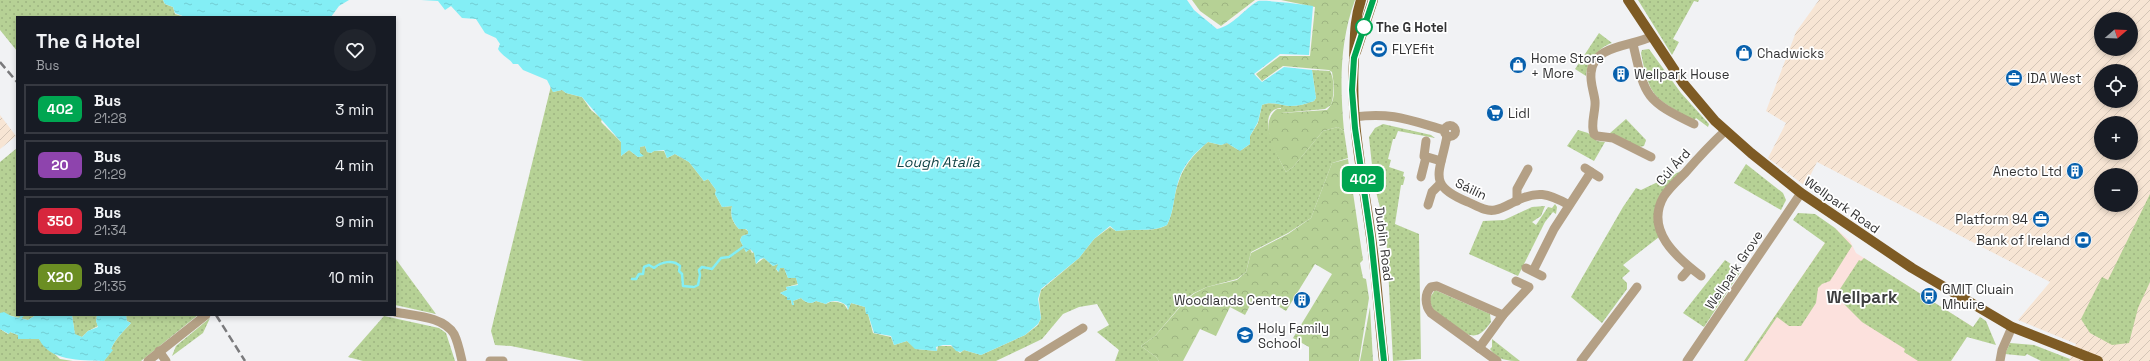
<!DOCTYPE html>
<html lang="en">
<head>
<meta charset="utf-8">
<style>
  :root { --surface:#171b24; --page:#20242c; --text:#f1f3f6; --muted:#9ea1a6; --line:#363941 }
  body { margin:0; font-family:"Space Grotesk",sans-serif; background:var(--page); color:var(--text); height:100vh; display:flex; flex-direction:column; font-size:15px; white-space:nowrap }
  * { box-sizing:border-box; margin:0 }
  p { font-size:13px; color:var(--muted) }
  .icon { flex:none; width:22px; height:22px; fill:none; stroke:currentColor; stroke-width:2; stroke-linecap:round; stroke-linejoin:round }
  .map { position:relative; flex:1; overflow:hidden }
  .side { position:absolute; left:16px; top:16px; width:380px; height:300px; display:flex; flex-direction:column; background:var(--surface); border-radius:0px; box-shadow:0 2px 6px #0003 }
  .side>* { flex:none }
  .badge { padding:0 8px; border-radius:6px; font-size:14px; line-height:26px }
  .needle { width:26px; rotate:71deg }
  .controls { position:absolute; left:2094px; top:12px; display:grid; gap:8px }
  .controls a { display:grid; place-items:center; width:44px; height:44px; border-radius:50%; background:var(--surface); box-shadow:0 2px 6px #0003; font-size:20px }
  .map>.badge { position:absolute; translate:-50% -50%; box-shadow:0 0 0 2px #fff }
  .round { display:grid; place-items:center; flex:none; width:42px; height:42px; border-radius:21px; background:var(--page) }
  .headline { display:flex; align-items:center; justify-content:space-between; height:68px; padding:0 20px }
  h1 { font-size:19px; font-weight:700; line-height:30px }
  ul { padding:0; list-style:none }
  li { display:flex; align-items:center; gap:12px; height:50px; margin:0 8px 6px; padding:0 12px; border:2px solid var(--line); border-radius:0px }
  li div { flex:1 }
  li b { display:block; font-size:15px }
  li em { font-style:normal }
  li .badge { min-width:44px; font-weight:700; text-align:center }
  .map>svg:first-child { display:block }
</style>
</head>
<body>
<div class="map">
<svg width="2150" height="361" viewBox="0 0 2150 361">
  <defs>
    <pattern id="industrial-furrows" width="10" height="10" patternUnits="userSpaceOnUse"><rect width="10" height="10" fill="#f7e5d4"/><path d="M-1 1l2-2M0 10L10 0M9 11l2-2" fill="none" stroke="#d4c5b7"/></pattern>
    <pattern id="grass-dots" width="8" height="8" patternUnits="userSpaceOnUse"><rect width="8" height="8" fill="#b6d195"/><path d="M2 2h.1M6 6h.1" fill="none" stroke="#9db481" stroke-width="1.8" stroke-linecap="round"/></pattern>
    <pattern id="park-crowns" width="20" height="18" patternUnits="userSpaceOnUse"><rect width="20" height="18" fill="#b6d195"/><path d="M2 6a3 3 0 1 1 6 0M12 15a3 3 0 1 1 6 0" fill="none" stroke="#9db481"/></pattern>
    <pattern id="water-ripples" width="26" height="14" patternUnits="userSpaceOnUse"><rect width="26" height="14" fill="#83eef5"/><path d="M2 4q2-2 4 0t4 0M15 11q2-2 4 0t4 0" fill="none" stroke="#72cdd3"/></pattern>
  </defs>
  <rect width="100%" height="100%" fill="#f1f2f4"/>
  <g fill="url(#industrial-furrows)" fill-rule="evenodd">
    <path d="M1819,0H2150V361H2069L2076,344L2018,320L2050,282L1817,162L1805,186L1768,158L1786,123L1766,111L1796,32ZM2101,19H2131V49H2101ZM2101,71H2131V101H2101ZM2101,123H2131V153H2101ZM2101,175H2131V205H2101Z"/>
    <polygon points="0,115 16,136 0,149"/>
  </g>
  <polygon fill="#fce1dd" points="1835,228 1850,241 1856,253 1973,327 1951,361 1744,361"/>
  <g fill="url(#grass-dots)">
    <polygon points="0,0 163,0 165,4 173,7 175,14 185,17 17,17 17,51 0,30"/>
    <polygon points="1638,0 1699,0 1698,2 1694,1 1673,39 1679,42 1672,55"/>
    <path d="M1599,33L1612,43C1599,47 1587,61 1586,76L1575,69Z"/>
    <path d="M1649,49L1681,93L1709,124L1708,127L1696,118L1694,121C1654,97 1650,99 1641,53L1642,50Z"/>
    <path d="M1312,70L1330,71C1335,80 1334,96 1331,105L1325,109L1281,113V108C1252,110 1280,161 1286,172L1293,167L1323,131L1338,127L1344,131L1348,158L1332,163L1311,218L1288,233L1251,252L1246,272L1237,279L1207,287L1194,293L1187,298L1155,336L1141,346L1156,357L1159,361H1115L1119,350L1097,332L1109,325L1097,304L1079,307L1063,314L1042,339L996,361H584L511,346L495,345L491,331L551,86L553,92L562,90L566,93L582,97L591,110L602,119L601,122L621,142V156L629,150L638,157L643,156L640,153V147L645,146L647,152L651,153L654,151H664L667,158L675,154L689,162L704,181L708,179L716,190L715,194L722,207L732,206C730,215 732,222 739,229H745L748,231V234L742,236L740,240L746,252L750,249L752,253L754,252L756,264L764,258L773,266L778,264L779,266L776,269L778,272L780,268H784L788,278H796L798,284L786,287L787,290L780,293L787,297V300H791L792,305H794L793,301L801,298C805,302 810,305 816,301L826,304C832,300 838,302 844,304L848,310L851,303L865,307L866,314H868L873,333L891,337L894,345L907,341L916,349L937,351L938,346H951L960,353L964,350L981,355L1025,335L1038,325L1041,318L1039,299L1041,290L1079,258L1094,239L1110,227L1116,231C1132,228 1153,233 1167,225C1172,215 1173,206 1175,195C1181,169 1189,159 1208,142L1221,145L1227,143L1240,151L1250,144V136L1258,123L1262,105C1270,101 1280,105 1289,106C1298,106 1306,104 1314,101L1316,98Z"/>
    <polygon points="1626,119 1646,140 1644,146 1639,147 1609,134"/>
    <polygon points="1383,124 1431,135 1435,138 1398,131 1395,139 1393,139 1388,159 1391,160 1389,167 1404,172 1403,176 1405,177 1403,185 1401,185 1395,224 1419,234 1421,359 1393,361 1386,231 1374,184 1369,137 1375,128"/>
    <polygon points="1578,130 1588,133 1597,141 1605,142 1594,161 1567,146"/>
    <polygon points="17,148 17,315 36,315 28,320 0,313 0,162"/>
    <polygon points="1746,164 1783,193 1786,200 1781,210 1734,183"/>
    <path d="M1683,170C1655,198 1653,197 1659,237L1623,265L1630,271L1622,278L1627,283V289L1602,323L1571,297L1623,207L1636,188L1641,190Z"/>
    <polygon points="2150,194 2150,282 2138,308 2129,343 2112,345 2090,333 2081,319 2102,277 2108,280"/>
    <polygon points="1555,204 1557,207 1556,214 1553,212 1545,222 1518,276 1469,254 1483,221 1504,220 1532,207 1545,206 1541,216 1532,222 1536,225 1548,207 1552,208"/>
    <polygon points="1798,213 1815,214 1835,228 1852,246 1830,281 1822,284 1818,288 1816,303 1801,326 1789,326 1777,317 1747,361 1744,361 1825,243 1793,220"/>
    <polygon points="395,258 436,314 395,305"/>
    <polygon points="1864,258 1973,327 1980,317 1986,321 1996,345 1967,337 1951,361 1918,361 1904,352 1905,349 1862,322 1840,300 1840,289 1859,260 1861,261"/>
    <polygon points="1725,260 1741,271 1704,327 1683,313"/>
    <path d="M1435,290L1490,314L1491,322C1485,330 1479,339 1467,334L1433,310L1429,299Z"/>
    <polygon points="72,315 97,315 96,321 98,326 88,331 82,337 75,335"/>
    <path d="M126,315H198L141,361H104L112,350L111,349C116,338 123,332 131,323L127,321Z"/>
    <polygon points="384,316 439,328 446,333 455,361 363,361 348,357"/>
    <polygon points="210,318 203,333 172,356 176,346"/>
    <polygon points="0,329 8,334 10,332 18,335 18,339 39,339 60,359 73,361 0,361"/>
    <path d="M1492,339L1520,361C1507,361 1498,360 1490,349L1492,347Z"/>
    <polygon points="2010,343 2034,345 2070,359 2069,361 2041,361 2027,354 2025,356 2005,354"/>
  </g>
  <g fill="url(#park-crowns)">
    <polygon points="1192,0 1255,0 1221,26 1200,11"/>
    <path d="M1281,0H1355C1339,44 1340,85 1344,131L1338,127L1323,131L1293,167L1286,172C1277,155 1257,124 1277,109H1281L1282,113L1327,110C1337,100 1334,84 1332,72L1329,70L1283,66L1262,81L1256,74L1280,56H1310L1315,7Z"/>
    <polygon points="1348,159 1363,260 1360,263 1363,278 1366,279 1369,298 1359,361 1309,361 1309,347 1293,338 1332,274 1315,264 1286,311 1262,296 1254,298 1245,315 1230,307 1216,336 1200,329 1183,361 1159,361 1156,357 1141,346 1155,336 1187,299 1195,293 1207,287 1237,280 1246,272 1251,253 1288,234 1311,218 1332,163"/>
    <polygon points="1370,307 1373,361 1360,361"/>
  </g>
  <g fill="url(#water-ripples)">
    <polygon points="163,0 349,0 339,6 331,17 185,17 175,13 173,7 165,4"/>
    <path d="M421,0H1187L1194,10L1217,29C1234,25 1243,10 1258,1C1267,0 1302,4 1313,6L1309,55L1280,54L1254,74L1262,82L1284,67L1312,70L1316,98L1314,101C1306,104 1298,106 1289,106C1280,105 1270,101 1262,105L1258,122L1250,136V144L1240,151L1227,143L1221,145L1208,142C1188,159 1180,169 1175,195C1173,206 1172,215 1167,225C1152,233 1132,228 1116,231L1110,226L1094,239L1079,258L1041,289L1038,299L1041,318L1038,324L1025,335L981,355L964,350L961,352L956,351L951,345H943L936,347L937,351L915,349L907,341L894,345L891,336L874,333L868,314H866L865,307L851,303L848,310L847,306C841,301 832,299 826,304L816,301C810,305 805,302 801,298L793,301L794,305H792L791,300H787V297L780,293L787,290L786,287L798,285L796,278H788L784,268H780L779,272L776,269L778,264L773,266L764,258L760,259L756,264L754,253L750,249L746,252L740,240L742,236L748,234V231L746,229H739C732,222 730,214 732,206L722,207L715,194L716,190L708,179L704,181L689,162L675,154L667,158L664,150L654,151L651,153L647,152L645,146L640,147V153L644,156L638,157L629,150L621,156V142L582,97L566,93L562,90L553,92L547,80L523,70L518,64H513C509,58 502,56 498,49L500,44L496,38L485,33L476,19L462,18L451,6L445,10L438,1Z"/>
    <path d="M4,312L11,316L28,320L36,315H72L75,334L82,337L88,331L98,327L96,321L97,315H126L127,321L131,323C123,332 116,338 111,349L113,350L104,361C80,360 49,361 39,339H18V335L10,332L9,334L0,329V313Z"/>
  </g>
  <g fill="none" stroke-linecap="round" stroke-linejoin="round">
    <g stroke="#83eef5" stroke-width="2.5">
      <path d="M632,279H636L639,274H643L644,267L649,265L654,268C661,262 673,259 680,266L679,271L682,274L683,286L694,287L698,285L700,275L699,270L702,267L712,269L721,258L729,257L743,247"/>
      <polyline points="18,321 23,315"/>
    </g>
    <g stroke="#b4a085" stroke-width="9">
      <path d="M1633,44C1645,96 1644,100 1694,124"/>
      <path d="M1354,117C1392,112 1409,120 1444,130"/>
      <circle cx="1450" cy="131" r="5.5"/>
      <path d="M1447,136C1440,174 1426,185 1468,202C1477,206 1486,212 1495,210C1502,209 1508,205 1514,202C1537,190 1548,193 1569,205"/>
      <polyline points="1426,141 1424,156 1441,161"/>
      <path d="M1651,157L1613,138L1597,136L1594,134C1590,124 1596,111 1595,101C1594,92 1590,83 1591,73C1593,44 1633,47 1652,36"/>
      <polyline points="1585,168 1599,177"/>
      <polyline points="1421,177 1426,157"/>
      <polyline points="1517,201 1517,189 1528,169"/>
      <polyline points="1428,205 1432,192 1440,184"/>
      <polyline points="1526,268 1542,276"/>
      <polyline points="1533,271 1554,229 1591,172"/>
      <path d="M1701,276C1677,258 1644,230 1664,196C1670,187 1678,180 1685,173C1698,158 1711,144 1725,131"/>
      <polyline points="1682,277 1690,268"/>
      <path d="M395,312C414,316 443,316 454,334C458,342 460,352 462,361"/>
      <polyline points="1479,348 1503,315 1529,287 1516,281"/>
      <polyline points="159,351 166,361"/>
      <polyline points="148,361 206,315"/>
      <polyline points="490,361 503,361"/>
      <polyline points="1029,361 1083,328"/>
      <path d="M1497,361L1431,313C1425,306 1424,294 1431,287L1437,286L1503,315"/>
      <polyline points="1581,361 1637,287"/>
      <polyline points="1687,361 1801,193"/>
      <polyline points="2000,361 2002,350 2012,327"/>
    </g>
    <g stroke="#7e5b24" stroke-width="10">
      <path d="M1361,0C1354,21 1355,38 1354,60C1350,119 1363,178 1371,237C1377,278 1379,320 1384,361"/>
      <polyline points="1628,0 1683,83 1715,121 1751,153 1801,193 1912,268 2012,327 2098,361"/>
      <polyline points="1356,52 1373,0"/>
    </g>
    <g stroke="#7a7a7c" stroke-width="2.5" stroke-dasharray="8 4" stroke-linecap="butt">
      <polyline points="0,62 17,82"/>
      <polyline points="216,315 245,361"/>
    </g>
  </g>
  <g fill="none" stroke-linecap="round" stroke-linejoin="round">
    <g stroke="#fff" stroke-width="9">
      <polyline id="line" points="1373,0 1354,58 1352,90 1355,128 1371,238 1384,361"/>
    </g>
    <use href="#line" stroke="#00a651" stroke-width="6"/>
  </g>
  <defs>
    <g id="stadium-disc" transform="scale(0.9)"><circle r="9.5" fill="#0760ad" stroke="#fff"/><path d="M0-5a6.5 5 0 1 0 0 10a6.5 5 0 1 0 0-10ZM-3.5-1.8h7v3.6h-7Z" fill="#fff"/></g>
    <g id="shop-disc" transform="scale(0.9)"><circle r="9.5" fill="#0760ad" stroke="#fff"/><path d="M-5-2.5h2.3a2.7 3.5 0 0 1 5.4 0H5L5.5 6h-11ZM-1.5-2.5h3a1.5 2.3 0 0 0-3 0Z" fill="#fff"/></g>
    <g id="building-disc" transform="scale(0.9)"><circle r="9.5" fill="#0760ad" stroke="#fff"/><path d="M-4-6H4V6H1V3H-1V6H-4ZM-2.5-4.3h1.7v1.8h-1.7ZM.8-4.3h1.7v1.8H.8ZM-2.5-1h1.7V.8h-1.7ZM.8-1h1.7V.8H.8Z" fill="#fff"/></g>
    <g id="office-disc" transform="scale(0.9)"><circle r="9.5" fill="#0760ad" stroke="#fff"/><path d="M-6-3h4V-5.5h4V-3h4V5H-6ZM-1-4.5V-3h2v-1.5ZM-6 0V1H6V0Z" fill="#fff"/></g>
    <g id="supermarket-disc" transform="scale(0.9)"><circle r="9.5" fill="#0760ad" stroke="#fff"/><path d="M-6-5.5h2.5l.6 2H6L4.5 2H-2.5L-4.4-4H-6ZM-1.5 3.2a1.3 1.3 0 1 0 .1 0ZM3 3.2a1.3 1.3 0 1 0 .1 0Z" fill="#fff"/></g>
    <g id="bank-disc" transform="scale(0.9)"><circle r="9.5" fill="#0760ad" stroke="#fff"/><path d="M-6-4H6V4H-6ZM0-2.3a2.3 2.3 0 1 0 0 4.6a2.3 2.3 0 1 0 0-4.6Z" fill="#fff"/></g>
    <g id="bus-disc" transform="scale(0.9)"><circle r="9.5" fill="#0760ad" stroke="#fff"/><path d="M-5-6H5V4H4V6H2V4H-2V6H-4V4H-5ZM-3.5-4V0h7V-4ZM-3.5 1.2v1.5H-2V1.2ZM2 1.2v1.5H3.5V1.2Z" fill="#fff"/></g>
    <g id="school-disc" transform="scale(0.9)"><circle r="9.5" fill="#0760ad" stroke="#fff"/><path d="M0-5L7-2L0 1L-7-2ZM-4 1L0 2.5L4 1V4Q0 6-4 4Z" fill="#fff"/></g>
  </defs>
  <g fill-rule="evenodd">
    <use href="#stadium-disc" x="1379" y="49"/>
    <use href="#shop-disc" x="1744" y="53"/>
    <use href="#shop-disc" x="1518" y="65"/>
    <use href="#building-disc" x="1621" y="74"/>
    <use href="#office-disc" x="2014" y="78"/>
    <use href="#supermarket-disc" x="1495" y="113"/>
    <use href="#building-disc" x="2075" y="171"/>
    <use href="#office-disc" x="2041" y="219"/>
    <use href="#bank-disc" x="2083" y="240"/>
    <use href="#bus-disc" x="1929" y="296"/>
    <use href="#building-disc" x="1302" y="300"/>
    <use href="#school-disc" x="1245" y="335"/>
  </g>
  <circle fill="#fff" stroke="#00a651" stroke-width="2" cx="1364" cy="27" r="8"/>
  <g text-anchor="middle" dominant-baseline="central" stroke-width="3.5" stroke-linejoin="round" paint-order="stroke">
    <g font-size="13" font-weight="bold" fill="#333334" stroke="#fff" text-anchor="start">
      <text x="1376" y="27">The G Hotel</text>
    </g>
    <g font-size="13" fill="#333334" stroke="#fff" text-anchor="start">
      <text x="1392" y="49">FLYEfit</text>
      <text x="1757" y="53">Chadwicks</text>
      <text x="1531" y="58">Home Store<tspan x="1531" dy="15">+ More</tspan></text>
      <text x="1634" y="74">Wellpark House</text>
      <text x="2027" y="78">IDA West</text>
      <text x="1508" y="113">Lidl</text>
      <text x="2062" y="171" text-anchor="end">Anecto Ltd</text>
      <text x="2028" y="219" text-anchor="end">Platform 94</text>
      <text x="2070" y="240" text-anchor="end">Bank of Ireland</text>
      <text x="1942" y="289">GMIT Cluain<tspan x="1942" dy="15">Mhuire</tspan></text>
      <text x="1289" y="300" text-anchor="end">Woodlands Centre</text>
      <text x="1258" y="328">Holy Family<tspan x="1258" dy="15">School</tspan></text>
    </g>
    <g font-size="13" fill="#333334" stroke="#fff">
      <text transform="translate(1673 167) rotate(-48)">Cúl Árd</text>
      <text transform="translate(1471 189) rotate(25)">Sáilín</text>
      <text transform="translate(1842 205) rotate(35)">Wellpark Road</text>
      <text transform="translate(1384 244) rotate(83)">Dublin Road</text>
      <text transform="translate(1734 270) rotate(-56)">Wellpark Grove</text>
    </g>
    <g font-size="14" font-style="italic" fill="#104346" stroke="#fff">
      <text x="938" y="162">Lough Atalia</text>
    </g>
    <g font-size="17" font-weight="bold" fill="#3d3e3f" stroke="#fff">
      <text x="1862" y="297">Wellpark</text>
    </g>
  </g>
</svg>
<div class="controls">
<a><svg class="needle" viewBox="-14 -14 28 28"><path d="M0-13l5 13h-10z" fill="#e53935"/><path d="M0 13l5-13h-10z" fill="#9ea1a6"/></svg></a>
<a><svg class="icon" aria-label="locate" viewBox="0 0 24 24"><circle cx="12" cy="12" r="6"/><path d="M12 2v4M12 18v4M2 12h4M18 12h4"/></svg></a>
<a>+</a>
<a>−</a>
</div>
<b class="badge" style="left:1363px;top:179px;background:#00a651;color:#fff">402</b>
<section class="side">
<div class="headline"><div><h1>The G Hotel</h1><p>Bus</p></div><a class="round"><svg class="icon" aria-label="heart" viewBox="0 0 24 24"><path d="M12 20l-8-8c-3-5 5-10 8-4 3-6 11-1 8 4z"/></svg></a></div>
<ul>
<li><span class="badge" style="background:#00a651;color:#fff">402</span><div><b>Bus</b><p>21:28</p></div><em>3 min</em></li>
<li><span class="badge" style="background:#8e44ad;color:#fff">20</span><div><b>Bus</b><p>21:29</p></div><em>4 min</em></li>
<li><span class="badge" style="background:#d7263d;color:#fff">350</span><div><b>Bus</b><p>21:34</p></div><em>9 min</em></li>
<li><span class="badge" style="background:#6b8e23;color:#fff">X20</span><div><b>Bus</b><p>21:35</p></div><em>10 min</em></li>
</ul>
</section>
</div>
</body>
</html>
